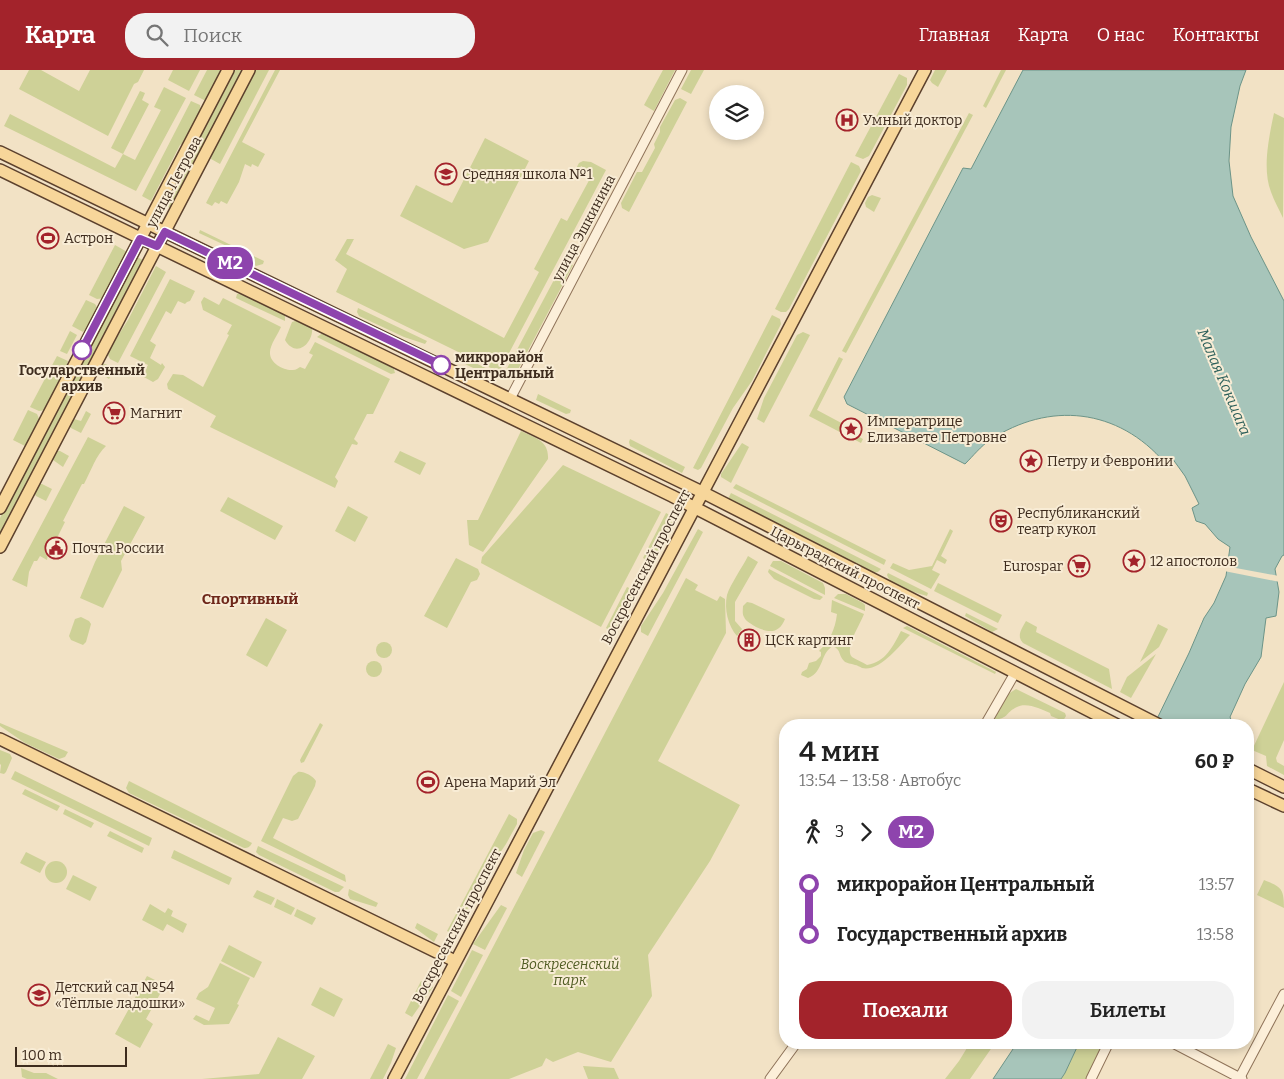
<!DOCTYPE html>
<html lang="ru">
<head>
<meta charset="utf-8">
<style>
  :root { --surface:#fff; --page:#f2f2f2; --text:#222; --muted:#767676; --accent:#a3232b }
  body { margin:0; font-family:Bitter,serif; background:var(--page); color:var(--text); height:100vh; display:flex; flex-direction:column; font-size:19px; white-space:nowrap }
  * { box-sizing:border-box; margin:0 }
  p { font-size:16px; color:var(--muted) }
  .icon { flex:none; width:28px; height:28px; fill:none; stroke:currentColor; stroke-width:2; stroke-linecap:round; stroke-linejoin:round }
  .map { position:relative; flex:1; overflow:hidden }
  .panel { position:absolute; left:779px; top:649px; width:475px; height:330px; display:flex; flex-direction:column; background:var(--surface); border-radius:20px; box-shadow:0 2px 8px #0003 }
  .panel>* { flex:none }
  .badge { padding:0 10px; border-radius:16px; font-size:18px; line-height:32px }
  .tools { position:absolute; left:709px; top:15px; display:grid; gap:10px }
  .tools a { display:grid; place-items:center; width:55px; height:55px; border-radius:50%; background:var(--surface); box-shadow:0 2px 8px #0003; font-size:25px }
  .scale { position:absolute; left:15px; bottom:12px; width:112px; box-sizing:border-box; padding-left:5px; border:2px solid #3e2c1e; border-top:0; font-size:14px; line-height:18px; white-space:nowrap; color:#3e2c1e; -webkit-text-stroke:4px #f8ecd5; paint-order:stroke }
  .map>.badge { position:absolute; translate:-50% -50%; box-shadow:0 0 0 2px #fff }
  .legs { display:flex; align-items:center; gap:8px; height:55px; padding:0 20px; font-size:16px }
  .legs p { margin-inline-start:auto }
  .overview { display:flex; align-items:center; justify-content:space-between; height:85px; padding:0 20px }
  h1 { font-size:28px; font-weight:600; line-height:38px }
  .primary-button { display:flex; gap:10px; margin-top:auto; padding:10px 20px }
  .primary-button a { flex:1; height:58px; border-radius:20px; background:var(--accent); color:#fff; font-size:20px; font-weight:600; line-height:58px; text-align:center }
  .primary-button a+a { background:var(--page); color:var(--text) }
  ul { padding:0 20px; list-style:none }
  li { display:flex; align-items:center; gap:18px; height:50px; font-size:19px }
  li i { display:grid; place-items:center; width:8px; height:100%; margin:0 6px; background:currentColor }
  li i::after { content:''; width:12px; height:12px; margin:-6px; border:4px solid; border-radius:50%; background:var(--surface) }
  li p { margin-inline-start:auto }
  li:first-child i { background:linear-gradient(#0000 50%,currentColor 0) }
  li:last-child i { background:linear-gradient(currentColor 50%,#0000 0) }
  header { display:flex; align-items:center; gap:30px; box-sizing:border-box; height:70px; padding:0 25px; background:var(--accent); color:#fff }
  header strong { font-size:24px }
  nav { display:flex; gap:28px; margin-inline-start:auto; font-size:18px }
  .search { width:350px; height:45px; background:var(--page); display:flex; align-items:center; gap:12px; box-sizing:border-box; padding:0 18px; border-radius:20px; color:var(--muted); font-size:19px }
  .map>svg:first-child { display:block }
</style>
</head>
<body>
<header>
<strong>Карта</strong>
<div class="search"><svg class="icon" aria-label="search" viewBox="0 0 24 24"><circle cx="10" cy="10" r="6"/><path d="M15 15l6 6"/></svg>Поиск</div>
<nav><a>Главная</a><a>Карта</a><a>О нас</a><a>Контакты</a></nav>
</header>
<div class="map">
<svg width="1284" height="1009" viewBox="0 0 1284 1009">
  <rect width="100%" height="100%" fill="#f2e2c5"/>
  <g fill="#ced197">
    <polygon points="29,0 41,0 79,21 90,0 144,0 138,12 134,14 108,66 19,19"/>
    <polygon points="173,0 200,0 189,21 168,10"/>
    <polygon points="207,0 224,0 209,29 204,30 194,25"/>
    <polygon points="234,0 244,0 171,139 164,134"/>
    <polygon points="253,0 269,0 220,94 211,89 214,74"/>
    <polygon points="275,0 280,0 242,72 265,84 258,97 252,94 251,97 245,94 239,112 227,134 221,131 219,134 215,132 212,136 206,133"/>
    <polygon points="663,0 675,0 654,41 644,35"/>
    <polygon points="691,0 704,0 691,24 681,19"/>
    <polygon points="935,0 947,0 938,17 932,13 930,10"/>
    <polygon points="1001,0 1006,0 986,38 983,36"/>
    <polygon points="899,4 907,8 907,15 869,86 863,89 855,86"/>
    <polygon points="164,17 186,28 136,121 4,56 10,44 115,98 123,84 111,78 140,21 145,23 142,30 149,34 123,84 135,90 161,40 154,37"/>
    <polygon points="680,28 687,32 629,142 622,138 621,133 637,102 642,102 655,78 654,74 660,62 660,57 675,30"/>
    <polygon points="191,31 200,35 201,41 187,70 180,75 151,131 142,126"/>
    <polygon points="969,43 973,45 846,283 842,281"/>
    <path d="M1274,43L1284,48L1283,148C1279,139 1274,131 1271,122C1262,99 1269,67 1274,43Z"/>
    <polygon points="485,68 529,91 488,172 464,179 400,146 416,115 452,133"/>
    <polygon points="583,91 591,92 606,100 499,302 336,222 347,199 335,190 347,169 354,169 346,184 504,268 539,202 534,199 561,148 567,151 593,103 581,96 575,108 572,106 579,93"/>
    <polygon points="851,92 859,96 861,101 789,239 786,242 781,242 775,239"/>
    <polygon points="872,125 881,128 874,142 866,137 865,133 868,127"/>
    <polygon points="200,160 264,191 263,194 256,196 231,178 199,163"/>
    <polygon points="115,175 129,183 105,228 97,229 89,225"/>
    <polygon points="137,187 145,191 0,467 0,448"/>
    <polygon points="564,191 573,195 513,309 504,304"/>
    <polygon points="156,196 166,202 118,293 110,289 107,283 128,250"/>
    <polygon points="170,209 195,221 190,231 187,232 185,234 178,231 171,244 166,241 150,271 156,275 150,288 161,295 162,293 165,297 158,309 153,312 142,306 148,295 130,286"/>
    <polygon points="237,224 242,224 285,244 285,251 236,228"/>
    <path d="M204,227L219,235L223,228L281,257C278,264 270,275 270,282C269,293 284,301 293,300C296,300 298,298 300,297L305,299L313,285L309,283L315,272L390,309L373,344H367L354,369L358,373L357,375L352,374L335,407L338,411L335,418L210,357L216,346L168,319L167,314L173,304L183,305L203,317L229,265L227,264L232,255L203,240L201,232Z"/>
    <polygon points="86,230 95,234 98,239 95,249 83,262 72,256"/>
    <polygon points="358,238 427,271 425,274 404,267 359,246 357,242"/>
    <polygon points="772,245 780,249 781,254 752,311 733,338 701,398 698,400 693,398"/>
    <path d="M298,250L312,257C314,273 296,289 285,270L292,252Z"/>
    <polygon points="70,261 77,265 67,284 60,281"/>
    <polygon points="324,262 393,296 395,303 391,304 317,267"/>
    <polygon points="803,262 810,265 764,353 757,349 764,328 797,265"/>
    <polygon points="459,285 500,305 498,309 494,308 467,295 457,289"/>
    <polygon points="57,286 68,291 63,308 46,340 39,341 30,337"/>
    <polygon points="839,287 843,289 817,340 847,356 846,360 863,369 861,373 809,346"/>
    <polygon points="101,294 105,294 115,298 109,309 99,302"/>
    <polygon points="538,324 571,340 570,343 566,344 536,330"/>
    <polygon points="28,340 37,344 40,351 27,376 25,376 13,370"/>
    <polygon points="86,341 91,344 81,363 71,358 69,354 74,349 81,351"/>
    <path d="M521,361C536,368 549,371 548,389L483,482L469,475L467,450H478Z"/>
    <path d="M88,367L106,376C96,385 91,401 84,414H82L63,451L65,452L55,472L53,471L49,478L47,490L40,486L37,491H34L29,502L27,517L12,510Z"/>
    <polygon points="630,369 685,397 682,403 630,376 629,372"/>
    <polygon points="742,373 749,377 731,413 721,407 721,404"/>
    <polygon points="56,381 60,381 69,386 63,397 53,390 52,388"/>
    <polygon points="400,381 426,393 420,405 394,392"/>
    <polygon points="563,395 661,442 601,557 481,493 482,487"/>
    <polygon points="39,414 42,414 52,419 46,431 36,426 34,423"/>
    <polygon points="736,414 886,490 884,495 733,418"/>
    <polygon points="731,423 881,499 878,502 873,503 728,429"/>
    <polygon points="228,427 283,456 275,470 220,441"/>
    <polygon points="124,436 145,447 121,491 122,500 103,538 80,528 95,492"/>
    <polygon points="348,436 368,447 355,472 335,461"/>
    <polygon points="666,443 677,449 665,473 651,492 643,488"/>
    <polygon points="698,459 703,462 648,566 641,562 641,556 663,523"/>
    <polygon points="950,459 953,461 941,486 947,490 945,494 937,490 932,500 940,504 931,519 890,498 893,493 909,500 932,496"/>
    <path d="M748,486L758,492L735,532V551L742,559L737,566C728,556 724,539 727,525C730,515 743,496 748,486Z"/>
    <polygon points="456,488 478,499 480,504 477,510 471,512 447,558 424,546"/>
    <polygon points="773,491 781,491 823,513 825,518 825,525 770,496"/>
    <polygon points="769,499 823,527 820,530 814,529 774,509 768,502"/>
    <path d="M888,503L928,523L927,526C915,522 891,518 887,505Z"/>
    <polygon points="686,508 698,515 695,520 717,531 720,526 725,529 726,563 658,691 740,735 710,791 648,885 652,926 611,992 578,982 553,992 546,988 542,996 509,1009 424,1009"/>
    <polygon points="938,513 1002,545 998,553 934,521"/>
    <path d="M627,517L636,521C633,529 625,557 617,561C613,563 609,560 606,558Z"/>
    <polygon points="838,524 846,524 863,533 865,535 865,541 834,528"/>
    <path d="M832,530L864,544C861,553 844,578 852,587C856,590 863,592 867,595C886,592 893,576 901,561L910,565C899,576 880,602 862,598C860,597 857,595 855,595C851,593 847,594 844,591C838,585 842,581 833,576C820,583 824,602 808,608L801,605L802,602L807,599L809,593L816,591L821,586V582L819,581C830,570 835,560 837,544L831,542Z"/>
    <path d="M747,532L752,533L785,549C779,564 769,563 756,557C752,554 746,552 744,547C742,544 743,539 743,536Z"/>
    <polygon points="966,543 998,559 992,562 965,546"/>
    <polygon points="81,547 89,551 91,554 86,572 83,575 71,570 69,566 75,549"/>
    <polygon points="266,548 287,560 267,597 246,585"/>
    <path d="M1026,551L1037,557L1036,562L1109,599L1112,619L1023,573C1016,566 1022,558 1026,551Z"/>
    <polygon points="1158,554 1168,559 1159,577 1130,600 1140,592"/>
    <polygon points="907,556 996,602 995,604 903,558"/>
    <circle cx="384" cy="580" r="8"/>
    <polygon points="1156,584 1131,628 1120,622 1127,607"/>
    <circle cx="374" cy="599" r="8"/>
    <polygon points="1284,612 1284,670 1276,688 1277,692 1284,696 1284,705 1267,696 1266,686 1252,680"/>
    <path d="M1016,619L1065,643L1066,646L1063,651L1051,646L1050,643C1040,639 1026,631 1015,638C1006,643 1008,648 995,650L993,649L1005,626Z"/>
    <polygon points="0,653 68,682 65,687 59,689 25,673 0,656"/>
    <polygon points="320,653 323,655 304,692 301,693 300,690"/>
    <polygon points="0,680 10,684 12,688 6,702 4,704 0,703 1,695 0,694"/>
    <polygon points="15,701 152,768 149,776 11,709"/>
    <path d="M298,702C303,701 313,706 316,711L315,716L298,749L292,751L283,748L273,768L345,805L346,812L261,771L293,706Z"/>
    <path d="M129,711L252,773C250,777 248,778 244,778L129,723L126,718Z"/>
    <polygon points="25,719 60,736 57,741 22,724"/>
    <polygon points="65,739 94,753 91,758 63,744"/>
    <polygon points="509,744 517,749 517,754 506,774 485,805 454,865 447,861"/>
    <polygon points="541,760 545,762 522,807 516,803 524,780 533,763"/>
    <polygon points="110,761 144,778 142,783 107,766"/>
    <polygon points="258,776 344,817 339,822 335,822 259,785 256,782"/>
    <polygon points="174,780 232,808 229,815 171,788"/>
    <polygon points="26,782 46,792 40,803 20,793"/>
    <circle cx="56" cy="802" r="11"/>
    <polygon points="73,805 97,817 90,831 66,819"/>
    <path d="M1264,810C1281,817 1284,818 1284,838L1257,825Z"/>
    <polygon points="349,819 378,833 376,837 350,829 348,825"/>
    <polygon points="257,820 275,828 271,835 253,827"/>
    <polygon points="277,829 295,838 291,845 274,837"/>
    <polygon points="150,834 165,843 168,838 173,841 171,846 187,854 183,863 167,854 163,861 142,850"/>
    <polygon points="501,835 507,838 485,880 473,874"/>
    <polygon points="297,839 316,848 312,855 294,846"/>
    <polygon points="417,853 438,864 434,872 415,858"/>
    <polygon points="229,875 262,892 254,908 221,891"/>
    <polygon points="472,880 483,885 461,927 451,921"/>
    <polygon points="220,893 250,908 237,934 239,935 229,954 204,955 193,949 196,945 209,951 215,938 196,929 199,923 208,917"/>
    <polygon points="147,906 165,915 146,949 153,954 140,978 115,964"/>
    <polygon points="421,911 433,917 412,947 405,943"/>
    <polygon points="320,917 343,929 334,947 311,935"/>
    <polygon points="448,925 459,931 417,1009 405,1009"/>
    <polygon points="278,967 315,986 302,1009 202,1009 259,1004"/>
    <polygon points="970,973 995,973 970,1009 945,1009 959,991"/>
    <polygon points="1079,973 1107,973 1090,1009 1061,1009 1065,1003"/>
    <polygon points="388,974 396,978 391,993 383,1009 370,1009"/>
    <polygon points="583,996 614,998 619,1009 588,1009"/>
    <polygon points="21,998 34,1003 46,1003 58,1009 27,1009 22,1007"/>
  </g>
  <g fill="#a7c5ba" stroke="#6c9488">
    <path d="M1023,0H1246L1240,16L1231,57L1229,91L1233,126L1251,167L1284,231V485L1282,486L1275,499L1279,522L1276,546L1266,548L1261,587L1245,614L1230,647L1233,655H1154L1189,583L1204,548L1214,533L1226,506L1230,477L1218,469L1205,454L1196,451L1192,438L1199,434L1185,406L1172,388L1165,393C1118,338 1049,331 990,370C981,376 973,386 965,394L847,334L844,327L963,98L971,99Z"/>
    <polygon points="1017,973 1017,972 1079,973 1065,1003 1061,1009 993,1009"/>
  </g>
  <polygon fill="#f2e2c5" points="1225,496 1279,506 1280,512 1224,501"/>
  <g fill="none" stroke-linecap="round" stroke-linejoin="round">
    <g stroke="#8f7359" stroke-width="11">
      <g id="minor">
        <polyline points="510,329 682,0"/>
        <polyline points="985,655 1015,603"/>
        <polyline points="1171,972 1242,1009"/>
        <polyline points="770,1009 797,972"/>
        <polyline points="1091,1009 1109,972"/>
        <polyline points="1239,1009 1284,924"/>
      </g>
    </g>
    <g stroke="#5c412d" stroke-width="14">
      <g id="major">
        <polyline points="0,82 702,422 1159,655"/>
        <polyline points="0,100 672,426 1117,655"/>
        <polyline points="0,438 228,0"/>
        <polyline points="0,477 249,0"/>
        <polyline points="0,669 455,891"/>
        <polyline points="1248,699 1284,717"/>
        <polyline points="1248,719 1284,736"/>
        <polyline points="394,1009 925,0"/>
      </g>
    </g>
    <use href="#minor" stroke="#fcefd9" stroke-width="9"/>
    <use href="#major" stroke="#f7d69a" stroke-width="11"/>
  </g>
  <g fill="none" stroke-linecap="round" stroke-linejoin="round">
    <g stroke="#fff" stroke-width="11">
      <polyline id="line-1" points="82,280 140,169 157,176 165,162 441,295"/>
    </g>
    <use href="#line-1" stroke="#8e44ad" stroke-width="8"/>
  </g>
  <defs>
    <g id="hospital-ring" transform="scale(1.125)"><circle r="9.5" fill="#f8ecd5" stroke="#a3232b" stroke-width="1.5"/><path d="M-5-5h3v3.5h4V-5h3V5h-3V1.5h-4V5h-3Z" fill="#a3232b"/></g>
    <g id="school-ring" transform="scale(1.125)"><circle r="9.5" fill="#f8ecd5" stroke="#a3232b" stroke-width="1.5"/><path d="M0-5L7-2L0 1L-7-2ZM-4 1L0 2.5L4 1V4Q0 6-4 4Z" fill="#a3232b"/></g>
    <g id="stadium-ring" transform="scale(1.125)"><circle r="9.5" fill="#f8ecd5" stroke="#a3232b" stroke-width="1.5"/><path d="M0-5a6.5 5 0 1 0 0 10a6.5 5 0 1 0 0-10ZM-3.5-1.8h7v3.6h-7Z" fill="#a3232b"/></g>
    <g id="supermarket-ring" transform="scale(1.125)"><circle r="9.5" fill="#f8ecd5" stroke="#a3232b" stroke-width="1.5"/><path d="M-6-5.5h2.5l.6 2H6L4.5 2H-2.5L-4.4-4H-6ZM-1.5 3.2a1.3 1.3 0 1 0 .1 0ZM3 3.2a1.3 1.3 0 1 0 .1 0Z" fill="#a3232b"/></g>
    <g id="sight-ring" transform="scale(1.125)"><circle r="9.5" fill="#f8ecd5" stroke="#a3232b" stroke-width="1.5"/><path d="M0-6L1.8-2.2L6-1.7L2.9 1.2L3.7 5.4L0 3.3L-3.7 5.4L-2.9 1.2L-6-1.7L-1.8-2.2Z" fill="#a3232b"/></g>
    <g id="theatre-ring" transform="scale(1.125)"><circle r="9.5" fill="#f8ecd5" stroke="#a3232b" stroke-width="1.5"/><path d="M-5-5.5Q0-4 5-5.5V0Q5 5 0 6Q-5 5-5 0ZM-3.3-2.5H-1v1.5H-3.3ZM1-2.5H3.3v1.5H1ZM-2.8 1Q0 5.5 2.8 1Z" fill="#a3232b"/></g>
    <g id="civic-ring" transform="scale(1.125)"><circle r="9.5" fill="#f8ecd5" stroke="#a3232b" stroke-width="1.5"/><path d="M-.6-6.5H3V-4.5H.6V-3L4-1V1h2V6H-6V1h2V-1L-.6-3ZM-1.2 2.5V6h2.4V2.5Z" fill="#a3232b"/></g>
    <g id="building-ring" transform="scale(1.125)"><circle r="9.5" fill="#f8ecd5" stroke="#a3232b" stroke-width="1.5"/><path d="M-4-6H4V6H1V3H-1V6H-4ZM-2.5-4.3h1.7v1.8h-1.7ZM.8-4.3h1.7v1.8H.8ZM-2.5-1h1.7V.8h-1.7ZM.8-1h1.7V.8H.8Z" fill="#a3232b"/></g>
  </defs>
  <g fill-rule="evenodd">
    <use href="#hospital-ring" x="847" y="50"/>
    <use href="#school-ring" x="446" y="104"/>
    <use href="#stadium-ring" x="48" y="168"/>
    <use href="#supermarket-ring" x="114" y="343"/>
    <use href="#sight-ring" x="851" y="359"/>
    <use href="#sight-ring" x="1031" y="391"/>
    <use href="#theatre-ring" x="1001" y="451"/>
    <use href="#civic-ring" x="56" y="478"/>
    <use href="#sight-ring" x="1134" y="491"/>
    <use href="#supermarket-ring" x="1079" y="496"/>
    <use href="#building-ring" x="749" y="570"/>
    <use href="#stadium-ring" x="428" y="712"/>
    <use href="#school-ring" x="39" y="925"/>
  </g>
  <g fill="#fff" stroke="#8e44ad" stroke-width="2.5">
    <circle cx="82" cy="280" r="9"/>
    <circle cx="441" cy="295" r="9"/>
  </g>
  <g text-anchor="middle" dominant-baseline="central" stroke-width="4" stroke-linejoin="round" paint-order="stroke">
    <g font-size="14" fill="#3e2c1e" stroke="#f8ecd5" text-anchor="start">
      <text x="863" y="50">Умный доктор</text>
      <text x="462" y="104">Средняя школа №1</text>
      <text x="64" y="168">Астрон</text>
      <text x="130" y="343">Магнит</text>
      <text x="867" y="351">Императрице<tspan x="867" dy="16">Елизавете Петровне</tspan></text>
      <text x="1047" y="391">Петру и Февронии</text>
      <text x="1017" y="443">Республиканский<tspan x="1017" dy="16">театр кукол</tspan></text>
      <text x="72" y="478">Почта России</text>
      <text x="1150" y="491">12 апостолов</text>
      <text x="1063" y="496" text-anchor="end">Eurospar</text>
      <text x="765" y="570">ЦСК картинг</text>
      <text x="444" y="712">Арена Марий Эл</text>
      <text x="55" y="917">Детский сад №54<tspan x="55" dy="16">«Тёплые ладошки»</tspan></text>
    </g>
    <g font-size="14" fill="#3e2c1e" stroke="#f8ecd5">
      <text transform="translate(174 112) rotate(-62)">улица Петрова</text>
      <text transform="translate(584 158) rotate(-62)">улица Эшкинина</text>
      <text transform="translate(646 497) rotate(-62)">Воскресенский проспект</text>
      <text transform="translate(845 498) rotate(27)">Царьградский проспект</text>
      <text transform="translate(457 856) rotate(-62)">Воскресенский проспект</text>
    </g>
    <g font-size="14" font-weight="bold" fill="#3e2c1e" stroke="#f8ecd5" text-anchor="start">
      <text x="455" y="287">микрорайон<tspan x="455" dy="16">Центральный</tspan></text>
      <text x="82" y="300" text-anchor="middle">Государственный<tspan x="82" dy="16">архив</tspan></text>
    </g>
    <g font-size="14" font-style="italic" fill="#505c23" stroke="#f8ecd5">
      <text x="570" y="894">Воскресенский<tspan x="570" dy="16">парк</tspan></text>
    </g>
    <g font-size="15" font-style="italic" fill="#2c5f59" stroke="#f8ecd5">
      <text transform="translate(1224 312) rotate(67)">Малая Кокшага</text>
    </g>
    <g font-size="15" font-weight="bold" fill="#6e271a" stroke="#f8ecd5">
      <text x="250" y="529">Спортивный</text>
    </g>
  </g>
</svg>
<div class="tools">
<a><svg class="icon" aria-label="layers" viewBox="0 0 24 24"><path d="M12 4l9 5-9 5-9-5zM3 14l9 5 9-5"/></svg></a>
</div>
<div class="scale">100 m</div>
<b class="badge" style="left:230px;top:193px;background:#8e44ad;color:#fff">М2</b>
<section class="panel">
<div class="overview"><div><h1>4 мин</h1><p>13:54 – 13:58 · Автобус</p></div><b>60 ₽</b></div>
<div class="legs"><svg class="icon" aria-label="walk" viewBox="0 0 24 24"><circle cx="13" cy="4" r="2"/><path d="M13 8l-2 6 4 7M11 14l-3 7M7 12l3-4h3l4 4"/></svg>3<svg class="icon" aria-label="forward" viewBox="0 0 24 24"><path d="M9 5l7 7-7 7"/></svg><b class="badge" style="background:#8e44ad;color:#fff">М2</b></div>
<ul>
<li><i style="color:#8e44ad"></i><b>микрорайон Центральный</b><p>13:57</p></li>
<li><i style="color:#8e44ad"></i><b>Государственный архив</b><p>13:58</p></li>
</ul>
<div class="primary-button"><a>Поехали</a><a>Билеты</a></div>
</section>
</div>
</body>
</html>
